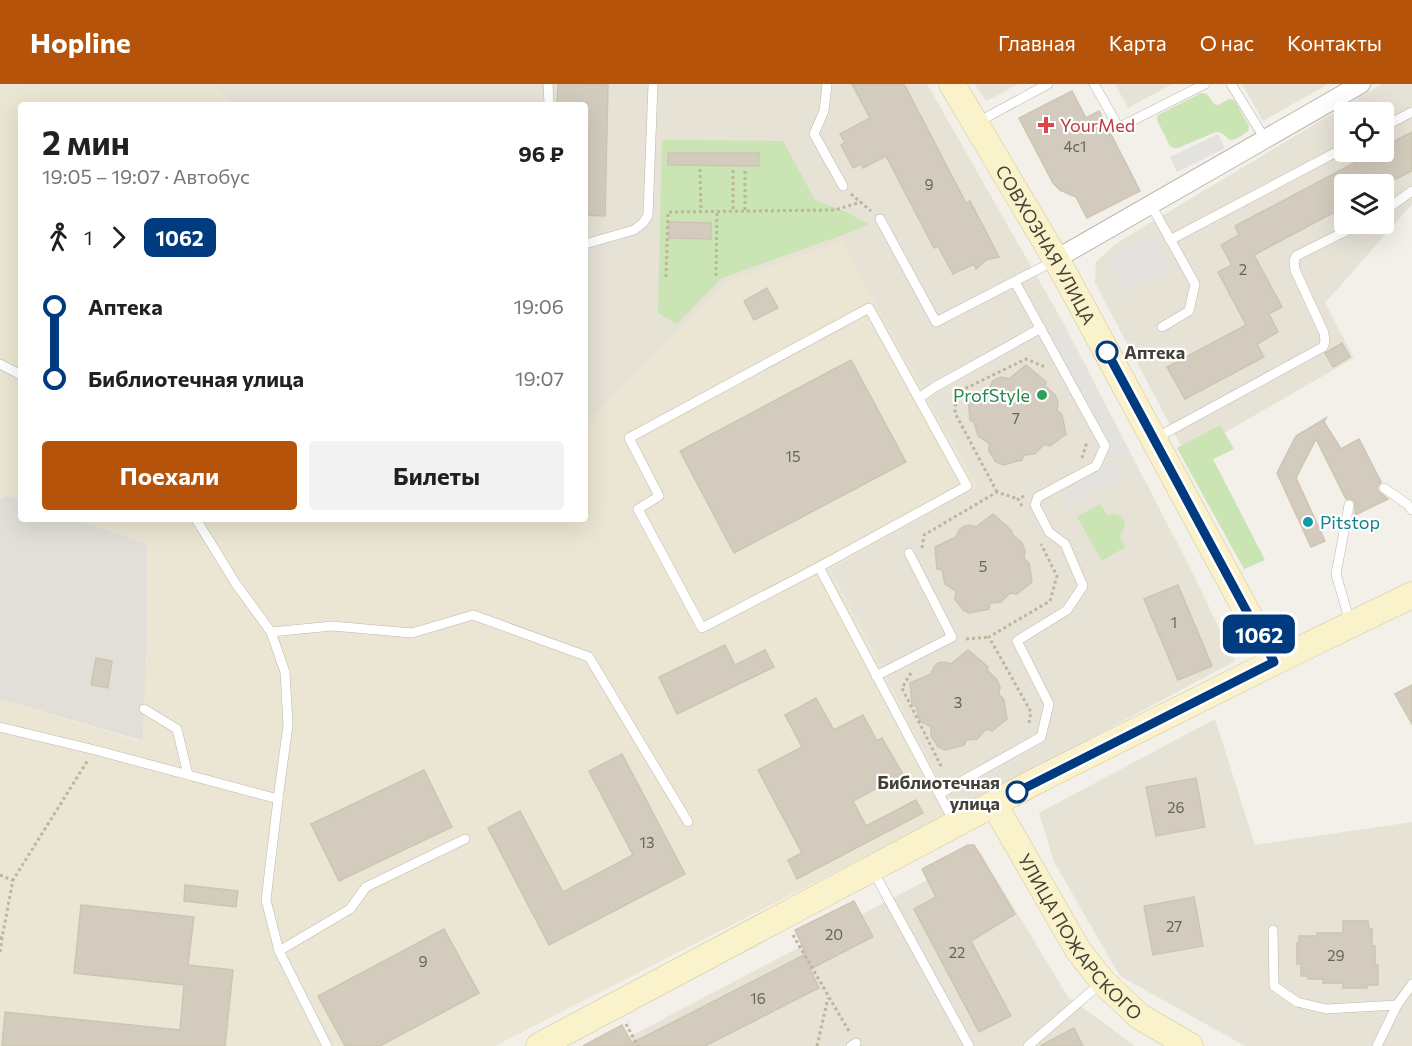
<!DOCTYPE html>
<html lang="ru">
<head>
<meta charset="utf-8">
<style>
  :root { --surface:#fff; --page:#f2f2f2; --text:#202124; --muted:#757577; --accent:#b45309 }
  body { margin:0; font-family:Commissioner,sans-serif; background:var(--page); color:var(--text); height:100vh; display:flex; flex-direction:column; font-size:22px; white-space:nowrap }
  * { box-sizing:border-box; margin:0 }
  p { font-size:20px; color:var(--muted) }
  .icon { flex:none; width:33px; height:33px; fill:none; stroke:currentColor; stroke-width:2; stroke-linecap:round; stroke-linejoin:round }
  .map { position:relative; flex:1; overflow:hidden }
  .panel { position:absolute; left:18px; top:18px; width:570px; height:420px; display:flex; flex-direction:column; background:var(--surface); border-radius:6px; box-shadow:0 6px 24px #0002 }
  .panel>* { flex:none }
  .badge { padding:0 12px; border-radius:9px; font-size:21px; line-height:39px }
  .fabs { position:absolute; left:1334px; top:18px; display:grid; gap:12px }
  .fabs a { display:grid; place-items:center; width:60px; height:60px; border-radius:6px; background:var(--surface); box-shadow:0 6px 24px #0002; font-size:30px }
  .map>.badge { position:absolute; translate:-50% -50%; box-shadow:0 0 0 3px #fff }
  .legs { display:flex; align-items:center; gap:9px; height:66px; padding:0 24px; font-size:20px }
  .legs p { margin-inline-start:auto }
  .head { display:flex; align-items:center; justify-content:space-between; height:102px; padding:0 24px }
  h1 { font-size:33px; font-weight:700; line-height:45px }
  .primary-button { display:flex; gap:12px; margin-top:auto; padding:12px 24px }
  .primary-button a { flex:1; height:69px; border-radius:6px; background:var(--accent); color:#fff; font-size:24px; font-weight:700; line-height:69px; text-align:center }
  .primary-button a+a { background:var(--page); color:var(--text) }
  ul { padding:0 24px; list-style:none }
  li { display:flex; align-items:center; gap:21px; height:72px; font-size:22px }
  li i { display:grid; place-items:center; width:9px; height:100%; margin:0 8px; background:currentColor }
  li i::after { content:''; width:15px; height:15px; margin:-8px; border:4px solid; border-radius:50%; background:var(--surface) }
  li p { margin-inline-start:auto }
  li:first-child i { background:linear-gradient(#0000 50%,currentColor 0) }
  li:last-child i { background:linear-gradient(currentColor 50%,#0000 0) }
  header { display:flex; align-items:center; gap:36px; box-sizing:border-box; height:84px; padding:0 30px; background:var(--accent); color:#fff }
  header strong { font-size:28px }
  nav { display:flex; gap:33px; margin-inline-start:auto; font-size:21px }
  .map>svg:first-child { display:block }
</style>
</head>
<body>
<header>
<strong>Hopline</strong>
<nav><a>Главная</a><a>Карта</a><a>О нас</a><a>Контакты</a></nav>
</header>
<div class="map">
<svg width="1412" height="962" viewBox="0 0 1412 962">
  <rect width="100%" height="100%" fill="#f2f0e8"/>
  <g fill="#e6e2d6" fill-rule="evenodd">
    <polygon points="214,0 927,0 1064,240 1190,484 1235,577 955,727 830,485 977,401 726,198 585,342 585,21 234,21"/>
    <polygon points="975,0 1018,0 986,17"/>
    <polygon points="1115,0 1172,0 1128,24"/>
    <polygon points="1242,0 1328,0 1263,37"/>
    <path d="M1382,0H1412V120L1325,219L1354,274L1186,371L1095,199L1096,178L1115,160ZM1344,28H1383V68H1344ZM1344,100H1383V140H1344Z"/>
    <polygon points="1215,635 1255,761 1412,738 1412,962 1245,962 1120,892 1054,778 1039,729"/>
    <polygon points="980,768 1068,913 1135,962 612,962"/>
  </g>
  <polygon fill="#e2dfd9" points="7,412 21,416 21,435 76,435 147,460 147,560 143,657 0,615 0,415"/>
  <g fill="#ebe6d3">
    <polygon points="0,0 214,0 234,21 21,21 21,416 7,412 0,415"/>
    <polygon points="841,157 977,402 830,486 955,727 495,962 0,962 0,615 136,656 143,657 147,560 147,460 76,435 585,435 585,342 726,198"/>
  </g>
  <g fill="#cae4b3">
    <path d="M1201,9C1211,9 1209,17 1216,21C1222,21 1225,15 1231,15L1235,17L1249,42L1248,47C1223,66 1232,49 1216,48L1178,64H1174L1170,62L1157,36L1158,31Z"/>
    <polygon points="662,56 783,57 815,116 844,127 869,140 848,149 722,194 677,240 658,229"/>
    <polygon points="1220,341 1234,365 1213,375 1265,476 1244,485 1177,364"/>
    <path d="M1100,420L1107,431C1123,427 1131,440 1119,452L1125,463L1102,477L1077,433Z"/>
  </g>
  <g fill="#e4e2df">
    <polygon points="1218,50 1225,64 1177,88 1170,73"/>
    <polygon points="1153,150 1171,185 1127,208 1109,172"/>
    <polygon points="1061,238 1130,372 1117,379 1123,392 1069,422 1062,408 1117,378 1048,245"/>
  </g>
  <g fill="#d3ccbe" stroke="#cdc5b2" stroke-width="1.5">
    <polygon points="558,0 608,0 605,132 585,131 585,21 557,21"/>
    <polygon points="852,0 904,0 966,119 970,117 999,173 986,176 976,185 974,180 953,190 938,162 934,164 886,72 863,84 861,80 853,84 841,61 845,58 840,50 870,34"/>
    <polygon points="1072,7 1086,34 1099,27 1140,107 1087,134 1076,113 1060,106 1053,99 1019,34"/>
    <polygon points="1412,48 1412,87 1386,100 1344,100 1344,123 1254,171 1282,223 1269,230 1278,248 1257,260 1264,273 1185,315 1167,283 1246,241 1218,188 1232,181 1221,161 1239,151 1235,142 1375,68 1383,68 1383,63"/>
    <polygon points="668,69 759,69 759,82 668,81"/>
    <polygon points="669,138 711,139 711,155 669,154"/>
    <polygon points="767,204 778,224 754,236 744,217"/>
    <polygon points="1342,259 1350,273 1333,283 1325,269"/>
    <polygon points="851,276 906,378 734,469 680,367"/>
    <polygon points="1026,281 1046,298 1045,302 1055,311 1058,318 1057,326 1062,331 1066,350 1050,362 1044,360 1035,370 1024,371 1022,376 1003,381 996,378 989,367 989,359 978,352 974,338 970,336 968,314 989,305 992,298 996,295 1002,293 1009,295"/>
    <polygon points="1326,334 1324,338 1341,365 1359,355 1381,398 1377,403 1378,407 1388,415 1355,431 1355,418 1351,415 1346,415 1316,355 1296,394 1325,457 1311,463 1277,389 1296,352"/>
    <polygon points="993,430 1012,447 1012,450 1022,459 1025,466 1024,474 1029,479 1032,498 1017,510 1010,509 1001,518 990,519 989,525 969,529 963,526 955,515 956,507 945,500 942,486 937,485 935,463 956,453 959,446 963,443 969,441 976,443"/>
    <polygon points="1178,501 1212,582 1178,596 1144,515"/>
    <polygon points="725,561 735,581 765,566 774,583 677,630 659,593"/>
    <polygon points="968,566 988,583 987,586 997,596 1000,603 999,610 1004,616 1007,635 992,647 986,645 977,655 966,656 964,661 945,666 938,663 931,652 931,643 920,637 916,622 912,621 910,599 931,590 934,583 938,579 944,578 951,580"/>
    <polygon points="96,574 112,577 108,604 91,601"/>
    <polygon points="1412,601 1412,640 1395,610"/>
    <polygon points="816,614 834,646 863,631 877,657 882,654 903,690 853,717 866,742 916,716 923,729 797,795 788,776 802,769 758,686 802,663 785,631"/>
    <polygon points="622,670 685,790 549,861 488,744 520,727 563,808 633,771 589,687"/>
    <polygon points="424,686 452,743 339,797 311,740"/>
    <polygon points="1196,694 1205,743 1156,752 1146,703"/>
    <polygon points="968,761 974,761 1015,830 971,857 1011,932 979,948 914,825 936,813 922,785"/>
    <polygon points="185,801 238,807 236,823 184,817"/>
    <polygon points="1194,813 1203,862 1153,871 1144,822"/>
    <polygon points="854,817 873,853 810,885 819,904 705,962 583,962 622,941 632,959 806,870 795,846"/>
    <polygon points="81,821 194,833 188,881 233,886 225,962 2,962 5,928 180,946 184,901 74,889"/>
    <polygon points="1343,837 1368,837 1369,845 1372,845 1372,862 1375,862 1375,881 1378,881 1378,901 1367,901 1367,904 1343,904 1343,899 1323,899 1323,895 1308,895 1308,892 1301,892 1301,880 1297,880 1297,859 1299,859 1299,852 1317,852 1317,849 1343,849"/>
    <polygon points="444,845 479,909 380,962 345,962 318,912"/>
    <polygon points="1074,944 1083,962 1040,962"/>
  </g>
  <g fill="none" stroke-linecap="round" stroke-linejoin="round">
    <g stroke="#bdb8ab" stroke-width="10">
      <g id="lane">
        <polyline points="548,0 549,21"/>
        <polyline points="827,0 824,27 814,50 843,102"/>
        <polyline points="1094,0 1118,42 1120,43 1205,0"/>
        <polyline points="1231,0 1265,55"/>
        <polyline points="976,39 1048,0"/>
        <polyline points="1383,43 1412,28"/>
        <polyline points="1151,121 1195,200 1189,227 1162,243"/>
        <polyline points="1383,128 1412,107"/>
        <polyline points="880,135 936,238 1054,177"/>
        <polyline points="1170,156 1344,64"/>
        <polyline points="585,160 634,146 643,139 648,131 653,0"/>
        <polygon points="869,224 967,402 819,483 702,544 638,425 659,412 629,354"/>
        <polyline points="0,280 21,291"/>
        <polyline points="919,314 935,303 1041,244"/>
        <polyline points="1156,354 1323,263 1325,258 1324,249 1295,186 1294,177 1296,172 1360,140"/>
        <polyline points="1384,404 1407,420 1412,426"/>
        <polyline points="1349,421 1336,490 1350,538"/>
        <polyline points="819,483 954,738"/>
        <polyline points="271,548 332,542 412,549 473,531 589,573 688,738"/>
        <polyline points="876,592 952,553 909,469"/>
        <polyline points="144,625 177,645 188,691"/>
        <polyline points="0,643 95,666 278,715 288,641 285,588 271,548 236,500 196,435"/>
        <polyline points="939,710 1041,653 1049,620 1017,557 1067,526 1083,502 1065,460 1049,448 1035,421 1038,413 1096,382 1105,362 1015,198"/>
        <polyline points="278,715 266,816 279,867 327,962"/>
        <polyline points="872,785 969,962"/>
        <polyline points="1273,846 1274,902 1297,918 1326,925 1397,921 1377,962"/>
        <polyline points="279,867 350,825 366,803 465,755"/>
        <polyline points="1397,921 1412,900"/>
        <polyline points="851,962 856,959"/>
        <polyline points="1028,962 1101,899"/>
      </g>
    </g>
    <g stroke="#bdb8ab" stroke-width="20">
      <polyline id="street" points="1056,175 1361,0"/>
    </g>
    <g stroke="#cfc59a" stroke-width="27">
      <g id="secondary">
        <path id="s1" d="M952,0L1064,189L1274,578"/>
        <path id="s2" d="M994,720L1078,866L1103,898L1139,932L1190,962"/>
        <polyline points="539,962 1042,694 1274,578 1412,511"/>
      </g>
    </g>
    <g stroke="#beb59d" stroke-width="3" stroke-dasharray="3 3" stroke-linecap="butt">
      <polyline points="700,85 701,127"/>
      <polyline points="733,86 733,127"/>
      <polyline points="745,87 745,127"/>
      <polyline points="851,110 871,127"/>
      <polyline points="716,192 717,127"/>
      <polyline points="666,193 668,128 835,126 861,118"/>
      <polyline points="1082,374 1087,358"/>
      <polyline points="997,408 955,329 956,309 1026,275 1045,283"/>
      <polyline points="1022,422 1018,415 1024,412"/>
      <polyline points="922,464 924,451 997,408 1018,415"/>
      <polyline points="966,555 989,553"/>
      <polyline points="911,589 902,604 942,684"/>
      <polyline points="1029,639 1031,628 989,553 1050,517 1057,492 1041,460"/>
      <polyline points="0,791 12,796"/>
      <polyline points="793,851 850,949"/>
      <polyline points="0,853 2,854 13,796 88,676"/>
      <polyline points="0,868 2,854"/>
      <polyline points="626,940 638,962"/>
      <polyline points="817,962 828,914"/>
    </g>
    <use href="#lane" stroke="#fff" stroke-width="9"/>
    <use href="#street" stroke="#fff" stroke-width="18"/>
    <use href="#secondary" stroke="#faf2ca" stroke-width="26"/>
  </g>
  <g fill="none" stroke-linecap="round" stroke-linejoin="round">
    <g stroke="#fff" stroke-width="14">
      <polyline id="line-1" points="1017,708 1274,578 1107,268"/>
    </g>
    <use href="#line-1" stroke="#003b80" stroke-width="9"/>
  </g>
  <path fill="#e0444e" stroke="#fff" stroke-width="2" d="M1043 32h6v6h6v6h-6v6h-6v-6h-6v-6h6z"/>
  <g fill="#fff" stroke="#003b80" stroke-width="3">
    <circle cx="1107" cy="268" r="10"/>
    <circle cx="1017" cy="708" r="10"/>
  </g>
  <circle fill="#2e9e5b" stroke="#fff" stroke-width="2" cx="1042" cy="311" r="6"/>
  <circle fill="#0f9aa8" stroke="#fff" stroke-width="2" cx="1308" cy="438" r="6"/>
  <g text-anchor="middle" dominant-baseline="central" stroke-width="4.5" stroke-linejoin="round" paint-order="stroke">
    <g font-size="15" fill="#686459">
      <text x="1075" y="62">4с1</text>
      <text x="929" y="100">9</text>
      <text x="1243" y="185">2</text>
      <text x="1016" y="334">7</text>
      <text x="793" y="372">15</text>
      <text x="983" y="482">5</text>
      <text x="1174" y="538">1</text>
      <text x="958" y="618">3</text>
      <text x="1176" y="723">26</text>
      <text x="647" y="758">13</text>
      <text x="1174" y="842">27</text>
      <text x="834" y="850">20</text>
      <text x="957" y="868">22</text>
      <text x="1336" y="871">29</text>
      <text x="423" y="877">9</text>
      <text x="758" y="914">16</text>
    </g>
    <g font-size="18" fill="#be3a42" stroke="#fff" text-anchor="start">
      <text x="1060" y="41">YourMed</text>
    </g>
    <g font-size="18" fill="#454137" stroke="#fff">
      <text stroke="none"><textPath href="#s1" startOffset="186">СОВХОЗНАЯ УЛИЦА</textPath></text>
      <text stroke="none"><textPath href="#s2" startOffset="159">УЛИЦА ПОЖАРСКОГО</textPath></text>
    </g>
    <g font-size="18" font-weight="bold" fill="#454137" stroke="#fff" text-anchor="start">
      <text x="1124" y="268">Аптека</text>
      <text x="1000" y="698" text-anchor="end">Библиотечная<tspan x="1000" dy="21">улица</tspan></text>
    </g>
    <g font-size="18" fill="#27864d" stroke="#fff" text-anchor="end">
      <text x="1030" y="311">ProfStyle</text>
    </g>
    <g font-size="18" fill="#0d838f" stroke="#fff" text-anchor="start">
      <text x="1320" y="438">Pitstop</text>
    </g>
  </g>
</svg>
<div class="fabs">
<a><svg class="icon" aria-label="locate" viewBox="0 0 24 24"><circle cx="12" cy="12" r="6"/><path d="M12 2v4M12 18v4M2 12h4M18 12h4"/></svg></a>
<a><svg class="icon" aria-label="layers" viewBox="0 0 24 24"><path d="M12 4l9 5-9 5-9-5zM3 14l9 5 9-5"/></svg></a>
</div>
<b class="badge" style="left:1259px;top:550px;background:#003b80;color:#fff">1062</b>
<section class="panel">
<div class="head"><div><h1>2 мин</h1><p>19:05 – 19:07 · Автобус</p></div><b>96 ₽</b></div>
<div class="legs"><svg class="icon" aria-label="walk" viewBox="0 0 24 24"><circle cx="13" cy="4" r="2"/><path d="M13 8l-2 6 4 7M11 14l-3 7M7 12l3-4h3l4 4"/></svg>1<svg class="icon" aria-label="forward" viewBox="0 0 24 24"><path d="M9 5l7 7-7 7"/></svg><b class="badge" style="background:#003b80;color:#fff">1062</b></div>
<ul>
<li><i style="color:#003b80"></i><b>Аптека</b><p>19:06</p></li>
<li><i style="color:#003b80"></i><b>Библиотечная улица</b><p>19:07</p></li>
</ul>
<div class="primary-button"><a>Поехали</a><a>Билеты</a></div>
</section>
</div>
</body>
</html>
